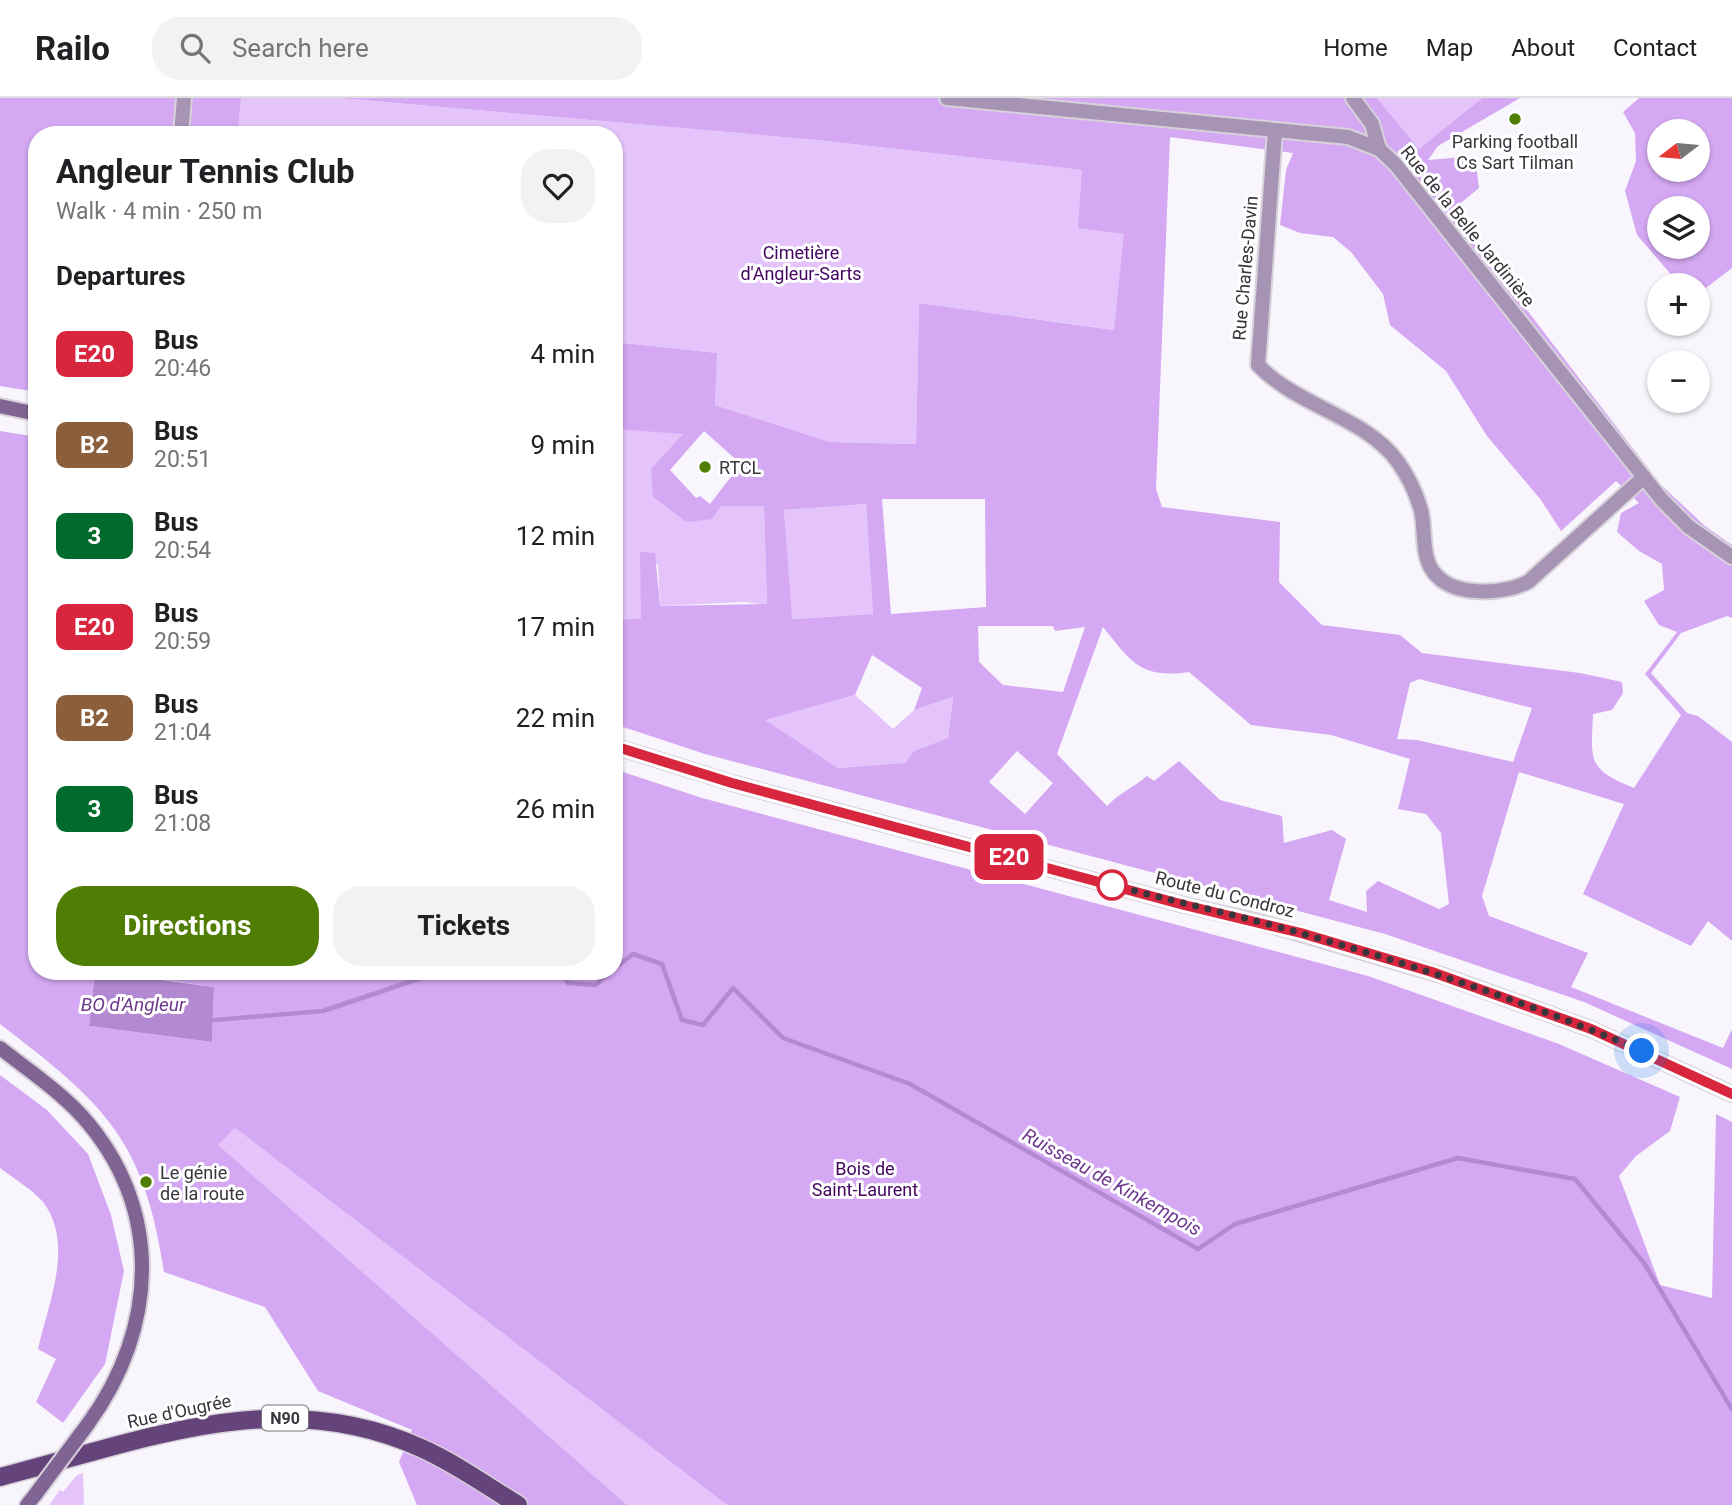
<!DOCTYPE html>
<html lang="en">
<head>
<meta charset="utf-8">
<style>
  :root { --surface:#fff; --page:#f2f2f2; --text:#202124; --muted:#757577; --line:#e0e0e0; --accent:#507d04 }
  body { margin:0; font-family:Roboto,sans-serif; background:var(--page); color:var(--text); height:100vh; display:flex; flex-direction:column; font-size:26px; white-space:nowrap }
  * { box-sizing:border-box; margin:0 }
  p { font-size:23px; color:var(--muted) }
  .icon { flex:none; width:38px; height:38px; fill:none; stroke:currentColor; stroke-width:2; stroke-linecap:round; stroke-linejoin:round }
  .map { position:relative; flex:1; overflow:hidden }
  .details { position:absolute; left:28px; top:28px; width:595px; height:854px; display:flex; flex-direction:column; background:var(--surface); border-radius:28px; box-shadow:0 2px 5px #0004 }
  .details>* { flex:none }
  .badge { padding:0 14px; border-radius:10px; font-size:24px; line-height:46px }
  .needle { width:46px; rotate:254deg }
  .tools { position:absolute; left:1647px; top:21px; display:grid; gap:14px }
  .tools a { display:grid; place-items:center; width:63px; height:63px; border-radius:50%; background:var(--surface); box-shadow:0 2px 5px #0004; font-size:35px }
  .you { position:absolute; width:35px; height:35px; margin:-18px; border:5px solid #fff; border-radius:50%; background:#1a73e8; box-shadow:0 0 0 10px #1a73e833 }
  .map>.badge { position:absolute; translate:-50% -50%; box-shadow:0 0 0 4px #fff }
  h2 { padding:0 28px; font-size:26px; line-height:63px }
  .round { display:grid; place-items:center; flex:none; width:74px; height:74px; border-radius:28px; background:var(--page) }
  .headline { display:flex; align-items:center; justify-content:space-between; height:119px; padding:0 28px }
  h1 { font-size:33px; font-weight:700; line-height:52px }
  .cta { display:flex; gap:14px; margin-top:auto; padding:14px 28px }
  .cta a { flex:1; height:80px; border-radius:28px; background:var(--accent); color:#fff; font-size:28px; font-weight:700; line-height:80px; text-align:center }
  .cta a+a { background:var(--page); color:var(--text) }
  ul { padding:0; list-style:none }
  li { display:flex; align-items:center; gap:21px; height:91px; padding:0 28px }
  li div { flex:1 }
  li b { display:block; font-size:26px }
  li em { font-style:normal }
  li .badge { min-width:77px; font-weight:700; text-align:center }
  header { display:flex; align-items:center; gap:42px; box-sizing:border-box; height:98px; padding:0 35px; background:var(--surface); border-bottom:2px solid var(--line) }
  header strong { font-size:33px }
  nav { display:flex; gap:38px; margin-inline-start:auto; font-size:24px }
  .search { width:490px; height:63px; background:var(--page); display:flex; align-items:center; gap:18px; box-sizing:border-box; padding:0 24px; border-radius:28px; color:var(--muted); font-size:26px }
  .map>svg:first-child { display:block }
</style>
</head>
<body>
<header>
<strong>Railo</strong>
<div class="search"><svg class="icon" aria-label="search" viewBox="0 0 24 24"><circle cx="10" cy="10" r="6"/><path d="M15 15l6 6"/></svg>Search here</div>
<nav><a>Home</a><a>Map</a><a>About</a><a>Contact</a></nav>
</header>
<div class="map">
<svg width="1732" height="1407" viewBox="0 0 1732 1407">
  <rect width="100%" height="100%" fill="#f9f5fd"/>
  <g fill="#e4c4fb">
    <polygon points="241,0 339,0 817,42 1082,72 1125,136 1115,232 919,205 916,346 830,344 715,307 716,255 614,244 614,37 238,37"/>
    <polygon points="1377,0 1482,0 1419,51"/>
    <polygon points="614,331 684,335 653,399 686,424 721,408 764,408 767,507 744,504 660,508 658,467 641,454 641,520 614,522"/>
    <polygon points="866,406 873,516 791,521 784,412"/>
    <polygon points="855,597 893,631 914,612 953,599 948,640 914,653 905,665 838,670 764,622"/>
    <polygon points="235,1030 727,1407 627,1407 217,1047"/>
    <polygon points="83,1375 84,1407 49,1407 60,1392 63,1394 77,1377"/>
  </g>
  <g fill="#d4a8f3" fill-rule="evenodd">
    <polygon points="0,0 241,0 238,37 37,37 37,294 0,288"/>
    <path d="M339,0H1377L1419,51L1482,0H1520L1438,48L1428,62L1463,59L1476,66L1479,90L1451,113L1661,387L1705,428L1732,447V520L1727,518L1681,535L1651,575L1687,615L1698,618L1732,644V843L1708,823L1691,848L1583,796L1624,706L1519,674L1482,798L1489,818L1588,855L1571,889L1723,950L1732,931V971L1584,904L1385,836L705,656L614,626V522L641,520L640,454L655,455L660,508L767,506L764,408H721L712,421L686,424L653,399L651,371L683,336L614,331V244L717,255L715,307L830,344L916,346L919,205L1114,232L1124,136L1078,130L1082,72L817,42ZM1170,39L1293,55L1286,72L1280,127L1300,135L1333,139L1351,154L1383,196L1390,227L1446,273L1487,338L1541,402L1561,433L1616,383L1639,405L1621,415L1617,434L1639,453L1662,466L1664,492L1644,503L1659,527L1677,534L1645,576L1681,617L1634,690C1587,671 1591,663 1593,616L1612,612L1623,595L1622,584L1580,575L1422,555L1400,537L1322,527L1279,484L1280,424L1162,409L1156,391ZM704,333L741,366L710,406L700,398L696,400L670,372ZM882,401H985L986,509L891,516ZM866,406L873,516L792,521L784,412ZM978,528H1053L1055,533L1085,529L1063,594L1003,587L979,564ZM1103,529C1131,564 1141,581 1189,574L1251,627L1331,637L1410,661L1398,711L1426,716L1441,735L1449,806L1439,811L1378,783L1366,793L1367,814L1329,802L1346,741L1332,732L1284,745L1282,718L1220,702L1179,663L1154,683L1147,678C1133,690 1119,695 1107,708L1057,656ZM872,557L922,590L914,612L953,599L948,640L914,653L905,665L838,670L765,622L855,597ZM1419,581L1532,610L1513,664L1417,642L1397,641L1410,585ZM1017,653L1053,685L1025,716L989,684Z"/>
    <path d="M1639,0H1732V170L1698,196V187H1680L1637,137L1625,93L1636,63L1635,35L1623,14ZM1659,33H1698V72H1659ZM1659,110H1698V149H1659Z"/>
    <path d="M0,333L37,339V873H95L89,928L212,944L214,889L105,873H614V671L702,700L1368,878L1559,946L1680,999L1670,1033L1636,1058L1619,1078L1660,1187L1712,1200L1716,1016L1732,1024V1407H727L235,1030L218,1047L627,1407H417L399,1364L412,1332L318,1293L265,1209L164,1174C144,1040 103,1005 0,926Z"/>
    <path d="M0,977L47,1012L88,1056L111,1117L124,1173L105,1266L63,1325L36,1304L56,1261L38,1251C48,1206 75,1146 43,1104C32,1091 13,1080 0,1070Z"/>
  </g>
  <polygon fill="#b389d2" points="95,873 214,889 212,944 89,928"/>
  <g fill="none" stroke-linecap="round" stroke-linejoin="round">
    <g stroke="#b389d2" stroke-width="4.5">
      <polyline points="614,871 633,856 662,866 682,922 703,927 733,890 783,940 910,986 1198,1151 1235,1126 1458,1060 1575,1081 1644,1165 1732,1311"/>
      <polyline points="561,873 568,885 595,887 612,873"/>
      <polyline points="214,922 323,913 442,873"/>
    </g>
    <g stroke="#d7d2da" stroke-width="18">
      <g id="street">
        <polyline points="947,0 1348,39 1379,51 1396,67 1662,402 1689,429 1732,459"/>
        <polyline points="1353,0 1372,26 1379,51"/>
        <path d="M1275,33L1258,267C1296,308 1366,319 1398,364C1408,378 1416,395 1421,412C1426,432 1420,462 1437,478C1457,499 1504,496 1528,484L1644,379"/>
        <polyline points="181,37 184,0"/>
      </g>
    </g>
    <g stroke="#d7d2da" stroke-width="18">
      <g id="secondary">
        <polyline points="0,308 37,316"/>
        <polyline points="614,648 732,685 1184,807 1260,824 1441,877 1591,931 1732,996"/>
        <path d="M0,950C28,972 58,992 82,1018C164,1110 158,1230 88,1326"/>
        <polyline points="27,1407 35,1397"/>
      </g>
    </g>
    <g stroke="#d7d2da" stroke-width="21">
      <path id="primary" d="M0,1379C142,1343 278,1285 421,1350C455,1365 487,1388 518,1407"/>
    </g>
    <use href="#street" stroke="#a794b5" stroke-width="14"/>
    <use href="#secondary" stroke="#806594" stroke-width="14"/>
    <use href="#primary" stroke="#65437b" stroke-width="18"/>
    <g stroke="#d7d2da" stroke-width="18" stroke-linecap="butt">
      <polyline id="secondary-bridge" points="35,1397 88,1326"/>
    </g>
    <use href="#secondary-bridge" stroke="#806594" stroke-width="14"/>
  </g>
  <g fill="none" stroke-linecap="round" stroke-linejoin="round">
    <g stroke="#fff" stroke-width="16">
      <polyline id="line" points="614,648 732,685 1184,807 1301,835 1432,874 1591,931 1732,996"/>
    </g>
    <use href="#line" stroke="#d7263d" stroke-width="10"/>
    <path stroke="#3a353d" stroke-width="7" stroke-dasharray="0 12.6" d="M1112,787L1105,785C1170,803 1235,816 1300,835C1417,868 1530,905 1642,953"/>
  </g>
  <g fill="#507d04" stroke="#fff" stroke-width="2.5">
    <circle cx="1515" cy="21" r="7"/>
    <circle cx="705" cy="369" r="7"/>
    <circle cx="146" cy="1084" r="7"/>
  </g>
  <circle fill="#fff" stroke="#d7263d" stroke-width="3.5" cx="1112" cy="787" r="14"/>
  <g text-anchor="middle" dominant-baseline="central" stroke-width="6" stroke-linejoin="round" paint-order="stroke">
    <rect fill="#fff" stroke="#757277" stroke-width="2" x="262" y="1307.5" width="46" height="25" rx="5"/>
    <g font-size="16" font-weight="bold" fill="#3a353d">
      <text x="285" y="1320">N90</text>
    </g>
    <g font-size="18" fill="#3a353d" stroke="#fff" text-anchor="start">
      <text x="1515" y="43" text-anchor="middle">Parking football<tspan x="1515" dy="21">Cs Sart Tilman</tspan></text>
      <text x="719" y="369">RTCL</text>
      <text x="160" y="1074">Le génie<tspan x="160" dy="21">de la route</tspan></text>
    </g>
    <g font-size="18" fill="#3a353d" stroke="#fff">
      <text transform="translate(1468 128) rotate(51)">Rue de la Belle Jardinière</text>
      <text transform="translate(1245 170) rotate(-85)">Rue Charles-Davin</text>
      <text transform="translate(1225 796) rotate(14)">Route du Condroz</text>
      <text transform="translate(179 1313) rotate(-12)">Rue d'Ougrée</text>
    </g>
    <g font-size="18" fill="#430560" stroke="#fff">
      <text x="801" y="154">Cimetière<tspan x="801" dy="21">d'Angleur-Sarts</tspan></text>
      <text x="865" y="1070">Bois de<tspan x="865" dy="21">Saint-Laurent</tspan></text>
    </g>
    <g font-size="19" font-style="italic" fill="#6d378e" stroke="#fff">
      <text x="133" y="906">BO d'Angleur</text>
      <text transform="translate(1112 1084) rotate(29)">Ruisseau de Kinkempois</text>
    </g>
  </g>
</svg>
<div class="tools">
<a><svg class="needle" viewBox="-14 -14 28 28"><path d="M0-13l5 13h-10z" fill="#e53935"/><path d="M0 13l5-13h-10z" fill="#757577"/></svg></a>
<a><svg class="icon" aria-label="layers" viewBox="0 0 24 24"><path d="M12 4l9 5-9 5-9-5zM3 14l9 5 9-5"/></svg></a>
<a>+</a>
<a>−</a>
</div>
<div class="you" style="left:1642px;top:953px"></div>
<b class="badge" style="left:1009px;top:759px;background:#d7263d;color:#fff">E20</b>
<section class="details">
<div class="headline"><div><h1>Angleur Tennis Club</h1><p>Walk · 4 min · 250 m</p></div><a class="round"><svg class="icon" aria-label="heart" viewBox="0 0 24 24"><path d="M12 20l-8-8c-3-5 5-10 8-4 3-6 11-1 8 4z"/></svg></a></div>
<h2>Departures</h2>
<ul>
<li><span class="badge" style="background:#d7263d;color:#fff">E20</span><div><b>Bus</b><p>20:46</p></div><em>4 min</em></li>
<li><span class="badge" style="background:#8b5e3c;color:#fff">B2</span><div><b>Bus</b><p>20:51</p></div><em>9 min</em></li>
<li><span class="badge" style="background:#006b2d;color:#fff">3</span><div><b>Bus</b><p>20:54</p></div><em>12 min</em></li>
<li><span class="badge" style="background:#d7263d;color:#fff">E20</span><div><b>Bus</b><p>20:59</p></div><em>17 min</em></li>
<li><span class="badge" style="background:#8b5e3c;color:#fff">B2</span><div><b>Bus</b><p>21:04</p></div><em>22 min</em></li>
<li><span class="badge" style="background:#006b2d;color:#fff">3</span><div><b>Bus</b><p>21:08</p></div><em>26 min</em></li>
</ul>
<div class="cta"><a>Directions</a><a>Tickets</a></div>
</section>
</div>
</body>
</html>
